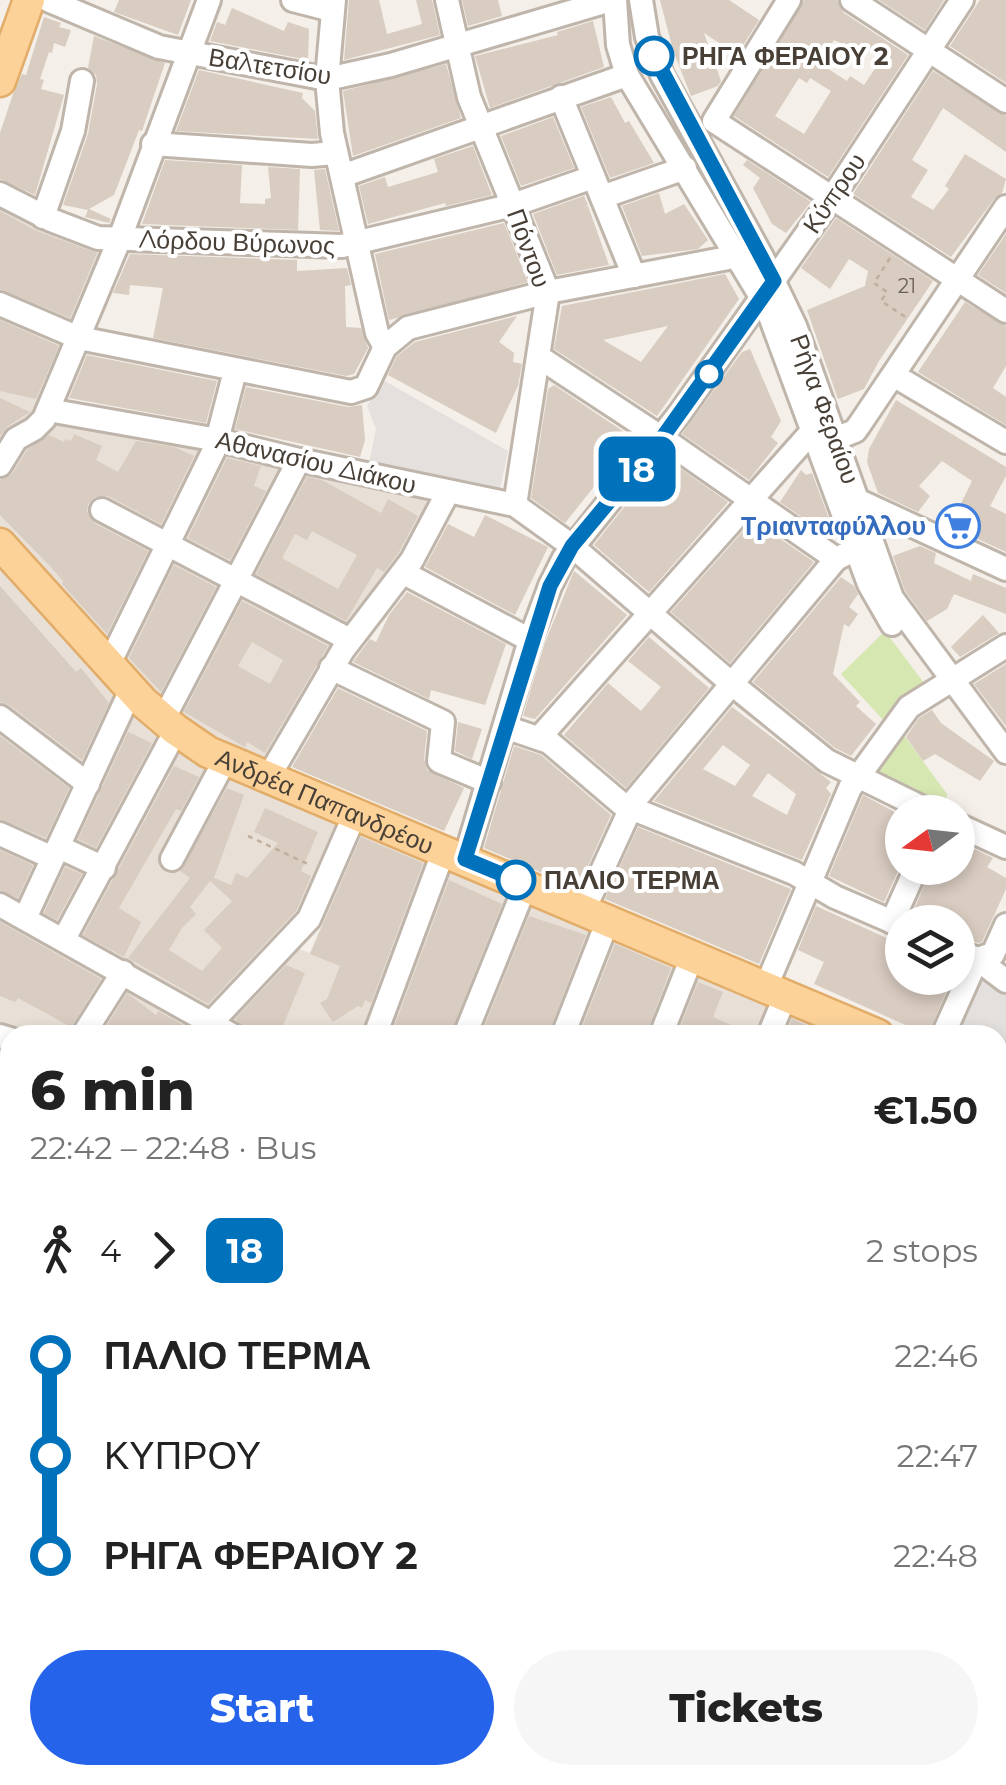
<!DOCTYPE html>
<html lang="en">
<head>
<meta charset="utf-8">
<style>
  :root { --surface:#fff; --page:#f6f6f6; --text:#222; --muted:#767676; --accent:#2563eb }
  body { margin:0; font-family:Montserrat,sans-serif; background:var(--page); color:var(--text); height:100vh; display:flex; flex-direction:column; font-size:38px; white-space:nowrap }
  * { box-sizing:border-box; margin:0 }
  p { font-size:32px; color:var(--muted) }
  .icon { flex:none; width:55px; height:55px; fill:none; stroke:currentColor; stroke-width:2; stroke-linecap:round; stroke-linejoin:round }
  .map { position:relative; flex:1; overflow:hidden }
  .drawer { position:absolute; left:0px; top:1025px; width:1008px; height:760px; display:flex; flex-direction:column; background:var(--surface); border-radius:30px 30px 0 0; box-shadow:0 5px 15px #0003 }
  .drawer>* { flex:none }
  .badge { padding:0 20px; border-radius:15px; font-size:35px; line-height:65px }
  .needle { width:65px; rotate:255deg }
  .controls { position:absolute; left:885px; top:795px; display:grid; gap:20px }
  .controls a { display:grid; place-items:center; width:90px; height:90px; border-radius:50%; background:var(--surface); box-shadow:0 5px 15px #0003; font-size:50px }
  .map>.badge { position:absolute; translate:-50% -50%; box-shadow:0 0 0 5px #fff }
  .legs { display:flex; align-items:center; gap:15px; height:110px; padding:0 30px; font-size:32px }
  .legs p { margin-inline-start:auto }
  .head { display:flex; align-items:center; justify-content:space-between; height:170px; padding:0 30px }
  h1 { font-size:55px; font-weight:800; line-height:75px }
  .cta { display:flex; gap:20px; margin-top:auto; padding:20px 30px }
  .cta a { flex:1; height:115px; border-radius:60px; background:var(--accent); color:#fff; font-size:40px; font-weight:800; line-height:115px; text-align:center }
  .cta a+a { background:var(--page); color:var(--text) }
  ul { padding:0 30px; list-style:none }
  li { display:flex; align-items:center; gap:35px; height:100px; font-size:38px }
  li i { display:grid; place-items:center; width:15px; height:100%; margin:0 12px; background:currentColor }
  li i::after { content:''; width:25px; height:25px; margin:-12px; border:8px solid; border-radius:50%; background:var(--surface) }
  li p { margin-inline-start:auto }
  li:first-child i { background:linear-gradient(#0000 50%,currentColor 0) }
  li:last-child i { background:linear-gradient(currentColor 50%,#0000 0) }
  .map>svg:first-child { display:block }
</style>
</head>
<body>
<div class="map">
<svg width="1006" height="1785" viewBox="0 0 1006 1785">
  <rect width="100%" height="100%" fill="#f4efe9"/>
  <g fill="#e8e0d7">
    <polygon points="0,199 106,253 32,418 140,433 436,501 407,558 332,646 254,790 340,825 298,920 210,1016 239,1035 10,1035 0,1048"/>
    <polygon points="360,831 684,963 834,1035 247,1035 224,1022 294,947 310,953"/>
    <polygon points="1006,1435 1006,1684 998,1677 998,1443"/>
    <polygon points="998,1704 1006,1711 1006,1785 972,1785 960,1775 998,1775"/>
    <polygon points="526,1775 718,1775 711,1785 538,1785"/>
    <polygon points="732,1775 932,1775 943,1785 724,1785"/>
  </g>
  <polygon fill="#ede2d3" points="0,1045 10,1049 10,1775 500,1775 499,1785 0,1785"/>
  <g fill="#d7e7b2">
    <polygon points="885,631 924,683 885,722 841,674"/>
    <polygon points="900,730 947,794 946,803 869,771"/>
    <polygon points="0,1567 10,1575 10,1775 255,1775 264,1785 0,1785"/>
  </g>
  <g fill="#e3e0dd">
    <polygon points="383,380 508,451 499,493 368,468 376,429 367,406"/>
    <polygon points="982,966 1006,978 1006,1061 998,1071 998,1035 951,1035"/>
  </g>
  <g fill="#d9ccc1" fill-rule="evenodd">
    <polygon points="119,0 191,0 178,35 114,12"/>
    <polygon points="349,0 379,0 387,34 422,24 416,0 432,0 440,35 344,60"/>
    <polygon points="462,0 498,0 502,16 468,26"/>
    <polygon points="660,0 729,0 759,20 737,55 704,33 721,81 718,86 691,96 673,50"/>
    <path d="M804,0H837L844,13L908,55L828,177L734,116ZM834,40L857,51L861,44L882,58L864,85L850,76L847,81L819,63ZM799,78L807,83L810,78L831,91L804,134L775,116Z"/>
    <polygon points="879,0 944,0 925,30"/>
    <polygon points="980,0 1006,0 1006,83 950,46"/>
    <polygon points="232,8 284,31 288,22 309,29 308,60 210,41 217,22 225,25"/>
    <polygon points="44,17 61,23 59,27 71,30 65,47 54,43 52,53 49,52 40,79 44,80 41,89 64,95 35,195 0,179 0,133 13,94 22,74 26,75"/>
    <polygon points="593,21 604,67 490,108 475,56 558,35 557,32"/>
    <polygon points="94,36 165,63 142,131 139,130 114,195 89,209 111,219 109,223 85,217 88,210 63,205 88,134 97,84 96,75 88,68"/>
    <polygon points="446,64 461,118 353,156 343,91"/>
    <polygon points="199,70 303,93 302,98 315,111 318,139 176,131"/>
    <polygon points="933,71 1006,116 1006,152 943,108 912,160 928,170 911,197 933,210 949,189 945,186 965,154 1006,179 1002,193 994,199 951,257 853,194"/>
    <polygon points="611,97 625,123 629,121 654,163 610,178 581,107"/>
    <polygon points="553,117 574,168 521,186 501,136"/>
    <polygon points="473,146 492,195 446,206 445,203 368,224 359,186 385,177 388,187 438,172 434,159"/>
    <polygon points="165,160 242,165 240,203 265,204 265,199 271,198 268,167 300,169 298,230 142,224"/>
    <polygon points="747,160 811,202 786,233 772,224 753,188 760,178 743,165"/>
    <polygon points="325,169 339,231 320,230 314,170"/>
    <polygon points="659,193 665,214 684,204 708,240 698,249 642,256 622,206"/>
    <polygon points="584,196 588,205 584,207 588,206 609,265 557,275 533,214"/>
    <polygon points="0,211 37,231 97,253 70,318 0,289"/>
    <polygon points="836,218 933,281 879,361 864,389 838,399 807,310 865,286 868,271 849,259 830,289 801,268"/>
    <polygon points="504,223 528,282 389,320 375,254"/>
    <polygon points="1006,234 1006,293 978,275"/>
    <polygon points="130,254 297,260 297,271 347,268 351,285 345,286 346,327 361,328 368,348 354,374 346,376 153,338 163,288 130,285 129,295 113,293"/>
    <path d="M725,274L739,299L657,416L554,349L562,306ZM668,326L641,362L603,340Z"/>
    <polygon points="965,302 1006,326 1006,366 993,388 1006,397 1006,425 918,372"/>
    <polygon points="517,316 499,342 514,353 513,362 522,364 518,386 496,433 388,375 397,356 415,342"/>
    <polygon points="0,320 59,346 36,399 0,391"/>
    <polygon points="750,349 781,421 771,437 778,443 749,480 682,434 742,352"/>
    <polygon points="87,355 217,381 206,423 69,398"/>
    <polygon points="554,385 633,438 565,523 531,498 548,389"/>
    <polygon points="246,387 348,407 362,405 365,440 360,457 235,429"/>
    <polygon points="0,398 30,412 8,426 0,436"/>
    <polygon points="896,400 1006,467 1006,476 990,506 1006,514 1006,552 950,526 972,481 942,461 919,486 930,496 918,512 878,493 867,462 869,449"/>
    <polygon points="74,434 102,446 96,460 118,472 136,441 174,447 194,456 161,524 108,496 95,497 88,504 87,512 94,523 148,551 107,634 62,584 63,581 50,566 0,515 0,480 12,474 27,450 49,435 64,442 65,439 71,441"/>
    <polygon points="664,457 728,502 649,592 594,545"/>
    <polygon points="227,458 261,466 254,486 266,491 230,560 188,538"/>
    <polygon points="801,470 806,475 812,473 831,524 826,534 780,502"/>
    <path d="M307,477L322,480L381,513L388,499L418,516L399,552L384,572L377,568L346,621L256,574ZM312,531L357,555L338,589L282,558L295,534L307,540Z"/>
    <polygon points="485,515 548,547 515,615 425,567 448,524 474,537"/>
    <polygon points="753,520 814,562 730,663 671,612"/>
    <polygon points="920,546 936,553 934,563 971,581 973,574 1006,588 1006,614 954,594 947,609 927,621 905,591 893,556"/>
    <polygon points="174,565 216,587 161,692 129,658"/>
    <polygon points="574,571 627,615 535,719 523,716 544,645"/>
    <polygon points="841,577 854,586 858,594 849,607 858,614 849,627 844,624 833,674 860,702 856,706 876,724 851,756 835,748 753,682"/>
    <polygon points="0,586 76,672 81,668 109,703 82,760 9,705 0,702"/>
    <polygon points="407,592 506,644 485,705 431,690 429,699 353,662 370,639 376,642 389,615"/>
    <path d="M242,601L328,646L265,753L247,742L245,747L241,745L184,712ZM252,642L283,660L270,684L238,666Z"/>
    <polygon points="983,615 999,633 960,657 951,647"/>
    <polygon points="649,637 709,688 626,788 564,735 608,683 641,711 661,687 628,661"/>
    <polygon points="1006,664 1006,726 974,684"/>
    <polygon points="338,688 427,731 424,759 427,770 464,788 444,831 292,767"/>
    <path d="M732,707L831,782L826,788L831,794L802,860L654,801ZM723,745L750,765L735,786L703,769ZM768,773L796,794L787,815L752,796Z"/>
    <polygon points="932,710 941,723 994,761 980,781 935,754 923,761 906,737 919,718"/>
    <polygon points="458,722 482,729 472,759 455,751"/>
    <polygon points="128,732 152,743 96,848 78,839"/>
    <polygon points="0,736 69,788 46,838 0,819"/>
    <polygon points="514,746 541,755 611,815 578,888 484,848"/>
    <polygon points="174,766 199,777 181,811 176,809 119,908 141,922 124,957 83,935"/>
    <path d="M227,788L244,795L214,878L231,885L236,873L247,878L278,843L254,832L265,808L318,832L301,871L311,876L296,911L208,1004L128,958L190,878L180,871ZM210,881L232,901L204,930L222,948L202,971L169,950L182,928L196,914L190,907Z"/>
    <polygon points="863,795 902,816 902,862 884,902 829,876"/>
    <polygon points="638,827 791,889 759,964 605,899"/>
    <polygon points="361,837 423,863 371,1003 365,1000 362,1008 358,1006 333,1022 320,1003 327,999 340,966 310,954"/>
    <polygon points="958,841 993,858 987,867 1006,878 1006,889 982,942 978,943 958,936 958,922 922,922 912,915 931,868 958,868"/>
    <polygon points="0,850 33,865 18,898 0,890"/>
    <polygon points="65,867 82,874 57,920 44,913"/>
    <polygon points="449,880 502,904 450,1035 391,1035"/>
    <polygon points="816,906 902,945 902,978 952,978 928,1035 814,984 824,962 798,950"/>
    <polygon points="529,916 586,935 548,1035 481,1035"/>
    <polygon points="0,922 101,979 71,1027 18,998 15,1002 0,996"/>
    <polygon points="615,944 671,968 646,1035 579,1035"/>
    <polygon points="286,965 305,973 279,1035 247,1035 244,1027 235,1019"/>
    <polygon points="698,982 723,992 713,1017 754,1035 677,1035"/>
    <polygon points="127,993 156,1015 158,1011 201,1035 101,1035"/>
    <polygon points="792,1019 830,1035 785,1035"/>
  </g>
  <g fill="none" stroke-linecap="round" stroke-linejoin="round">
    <g stroke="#bfb5ab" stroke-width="28">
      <g id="minor">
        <polyline points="48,0 159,47 327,79 391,65 611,0"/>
        <polyline points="293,0 332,10"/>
        <polyline points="334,0 327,79 332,133 377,333 385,347"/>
        <polyline points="447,0 469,97 548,292 515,505"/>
        <polyline points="615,0 618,45 627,75 766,305 869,584 892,624"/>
        <polyline points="641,0 647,37 662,75 762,257 795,326 892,598 1006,752"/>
        <polyline points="789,0 714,121 1006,311"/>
        <polyline points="852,0 1006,101"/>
        <polyline points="561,97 634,276"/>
        <polyline points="153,144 312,155 335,153"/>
        <polyline points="342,176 627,75"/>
        <polyline points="0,194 51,220 98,238 342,246 513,205 593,177"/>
        <polyline points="602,197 685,168"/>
        <polyline points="43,217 73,131 82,81"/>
        <polyline points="0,304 79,338 351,392 366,387 385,347 408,328 548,292 739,256"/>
        <polyline points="539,357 662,438 836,559"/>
        <polyline points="895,376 1006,442"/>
        <polyline points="48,410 218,440 299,460 515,505 572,546 732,684 827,761 931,812"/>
        <polyline points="837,438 855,431 860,424 1006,207"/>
        <polyline points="0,465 16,439 34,429 44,419 120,238 209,0"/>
        <polyline points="859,501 1006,569"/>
        <polyline points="102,510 350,640"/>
        <polyline points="404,573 530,640"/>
        <polyline points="109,664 215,448 235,371"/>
        <polyline points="331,668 443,722 439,761 489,782"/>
        <polyline points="0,717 88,784"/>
        <polyline points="163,720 299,460"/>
        <polyline points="505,727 549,742 623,805 794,873 835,897 902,926"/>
        <polyline points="539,738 814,429"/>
        <polyline points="268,778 343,650 412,560 448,492"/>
        <polyline points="958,825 1006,847"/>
        <polyline points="0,834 53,858"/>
        <polyline points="59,847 104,868"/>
        <polyline points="172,859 225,760"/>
        <polyline points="465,859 530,640 550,586 564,558 680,413 832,198 962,0"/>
        <polyline points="0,905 232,1035"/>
        <polyline points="584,910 634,801 836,559 868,543"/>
        <polyline points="25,918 131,690"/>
        <polyline points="892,922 916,868"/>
        <polyline points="64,939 176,730"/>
        <polyline points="958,951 977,959 1006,981"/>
        <polyline points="977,959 993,954 1006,925"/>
        <polyline points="765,989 850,788 909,707 1006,646"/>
        <polyline points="211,1023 309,919 355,814"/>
        <polyline points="83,1035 123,972"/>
        <polyline points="375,1035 444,850"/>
        <polyline points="465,1035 526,884"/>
        <polyline points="563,1035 608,920"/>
        <polyline points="661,1035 692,957"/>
        <polyline points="769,1035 785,997"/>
        <polyline points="943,1035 977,959"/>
        <polyline points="0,1036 10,1039"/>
        <polyline points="998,1069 1006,1057"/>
        <polyline points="998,1082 1006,1094"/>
        <polyline points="0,1111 10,1098"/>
        <polyline points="998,1200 1006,1201"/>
        <polyline points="0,1225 10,1233"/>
        <polyline points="0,1374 10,1362"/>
        <polyline points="998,1432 1006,1427"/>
        <polyline points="0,1454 10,1464"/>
        <polyline points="0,1563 10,1571"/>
        <polyline points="998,1567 1006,1574"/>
        <polyline points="998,1624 1006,1613"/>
        <polyline points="998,1696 1006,1703"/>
        <polyline points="282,1775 294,1785"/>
        <polyline points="623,1775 636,1785"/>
        <polyline points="785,1775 797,1785"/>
        <polyline points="947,1775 959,1785"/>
        <polyline points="504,1785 505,1775"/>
        <polyline points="558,1785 566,1775"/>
        <polyline points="715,1785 723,1775"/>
        <polyline points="868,1785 876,1775"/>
      </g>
    </g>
    <g stroke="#e2ac69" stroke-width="35">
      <g id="major">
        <polyline points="0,81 29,0"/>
        <path id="s1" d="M0,544L143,702L176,730L208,752L878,1035"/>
        <polyline points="998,1131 1006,1153"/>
      </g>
    </g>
    <g stroke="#c1af9d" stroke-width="2.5" stroke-dasharray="5 5" stroke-linecap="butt">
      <polyline points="890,258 874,283 887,292 881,301 907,318"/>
      <polyline points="248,836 310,865"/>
      <polyline points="425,1775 438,1785"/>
    </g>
    <use href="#minor" stroke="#fff" stroke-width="22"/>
    <use href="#major" stroke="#fcd299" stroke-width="30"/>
  </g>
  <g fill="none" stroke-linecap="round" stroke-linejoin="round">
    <g stroke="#fff" stroke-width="22">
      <polyline id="line-1" points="516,880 465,859 550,586 572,546 662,438 774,281 654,56"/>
    </g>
    <use href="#line-1" stroke="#0072bc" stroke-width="15"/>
  </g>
  <defs>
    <g id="supermarket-ring" transform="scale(2.25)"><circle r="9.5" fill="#fff" stroke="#3f7fe0" stroke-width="1.5"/><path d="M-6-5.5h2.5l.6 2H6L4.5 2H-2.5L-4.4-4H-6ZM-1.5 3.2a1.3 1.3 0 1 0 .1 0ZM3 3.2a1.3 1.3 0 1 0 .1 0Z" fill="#3f7fe0"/></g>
  </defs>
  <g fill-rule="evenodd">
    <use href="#supermarket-ring" x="958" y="526"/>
  </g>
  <g fill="#fff" stroke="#0072bc" stroke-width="5">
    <circle cx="654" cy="56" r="18"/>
    <circle cx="709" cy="374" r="12"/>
    <circle cx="516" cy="880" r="18"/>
  </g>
  <g text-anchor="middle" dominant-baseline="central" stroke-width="8" stroke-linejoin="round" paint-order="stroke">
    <g font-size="20" fill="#6c625a">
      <text x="907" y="286">21</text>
    </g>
    <g font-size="25" font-weight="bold" fill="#483f37" stroke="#fff" text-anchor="start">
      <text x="682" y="56">ΡΗΓΑ ΦΕΡΑΙΟΥ 2</text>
      <text x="544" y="880">ΠΑΛΙΟ ΤΕΡΜΑ</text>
    </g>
    <g font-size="25" fill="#483f37" stroke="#fff">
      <text transform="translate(270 66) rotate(9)">Βαλτετσίου</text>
      <text transform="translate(834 193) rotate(-56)">Κύπρου</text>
      <text transform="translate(237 242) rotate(2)">Λόρδου Βύρωνος</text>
      <text transform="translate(529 248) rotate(70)">Πόντου</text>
      <text transform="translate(825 409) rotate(70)">Ρήγα Φεραίου</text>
      <text transform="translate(316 462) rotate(13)">Αθανασίου Διάκου</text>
      <text stroke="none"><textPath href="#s1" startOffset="422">Ανδρέα Παπανδρέου</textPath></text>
    </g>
    <g font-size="25" font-weight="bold" fill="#366cbe" stroke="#fff" text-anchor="end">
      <text x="926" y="526">Τριανταφύλλου</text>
    </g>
  </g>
</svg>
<div class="controls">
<a><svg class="needle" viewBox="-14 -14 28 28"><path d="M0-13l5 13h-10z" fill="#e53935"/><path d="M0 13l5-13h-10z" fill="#767676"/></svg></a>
<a><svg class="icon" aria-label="layers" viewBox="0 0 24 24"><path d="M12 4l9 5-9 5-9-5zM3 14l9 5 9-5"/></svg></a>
</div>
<b class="badge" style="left:637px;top:469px;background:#0072bc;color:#fff">18</b>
<section class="drawer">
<div class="head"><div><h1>6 min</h1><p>22:42 – 22:48 · Bus</p></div><b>€1.50</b></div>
<div class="legs"><svg class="icon" aria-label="walk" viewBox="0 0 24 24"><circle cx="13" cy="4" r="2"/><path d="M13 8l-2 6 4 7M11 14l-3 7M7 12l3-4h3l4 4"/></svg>4<svg class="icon" aria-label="forward" viewBox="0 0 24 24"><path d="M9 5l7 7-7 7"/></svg><b class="badge" style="background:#0072bc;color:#fff">18</b><p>2 stops</p></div>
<ul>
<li><i style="color:#0072bc"></i><b>ΠΑΛΙΟ ΤΕΡΜΑ</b><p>22:46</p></li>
<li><i style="color:#0072bc"></i><span>ΚΥΠΡΟΥ</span><p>22:47</p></li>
<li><i style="color:#0072bc"></i><b>ΡΗΓΑ ΦΕΡΑΙΟΥ 2</b><p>22:48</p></li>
</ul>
<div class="cta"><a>Start</a><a>Tickets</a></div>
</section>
</div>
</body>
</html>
